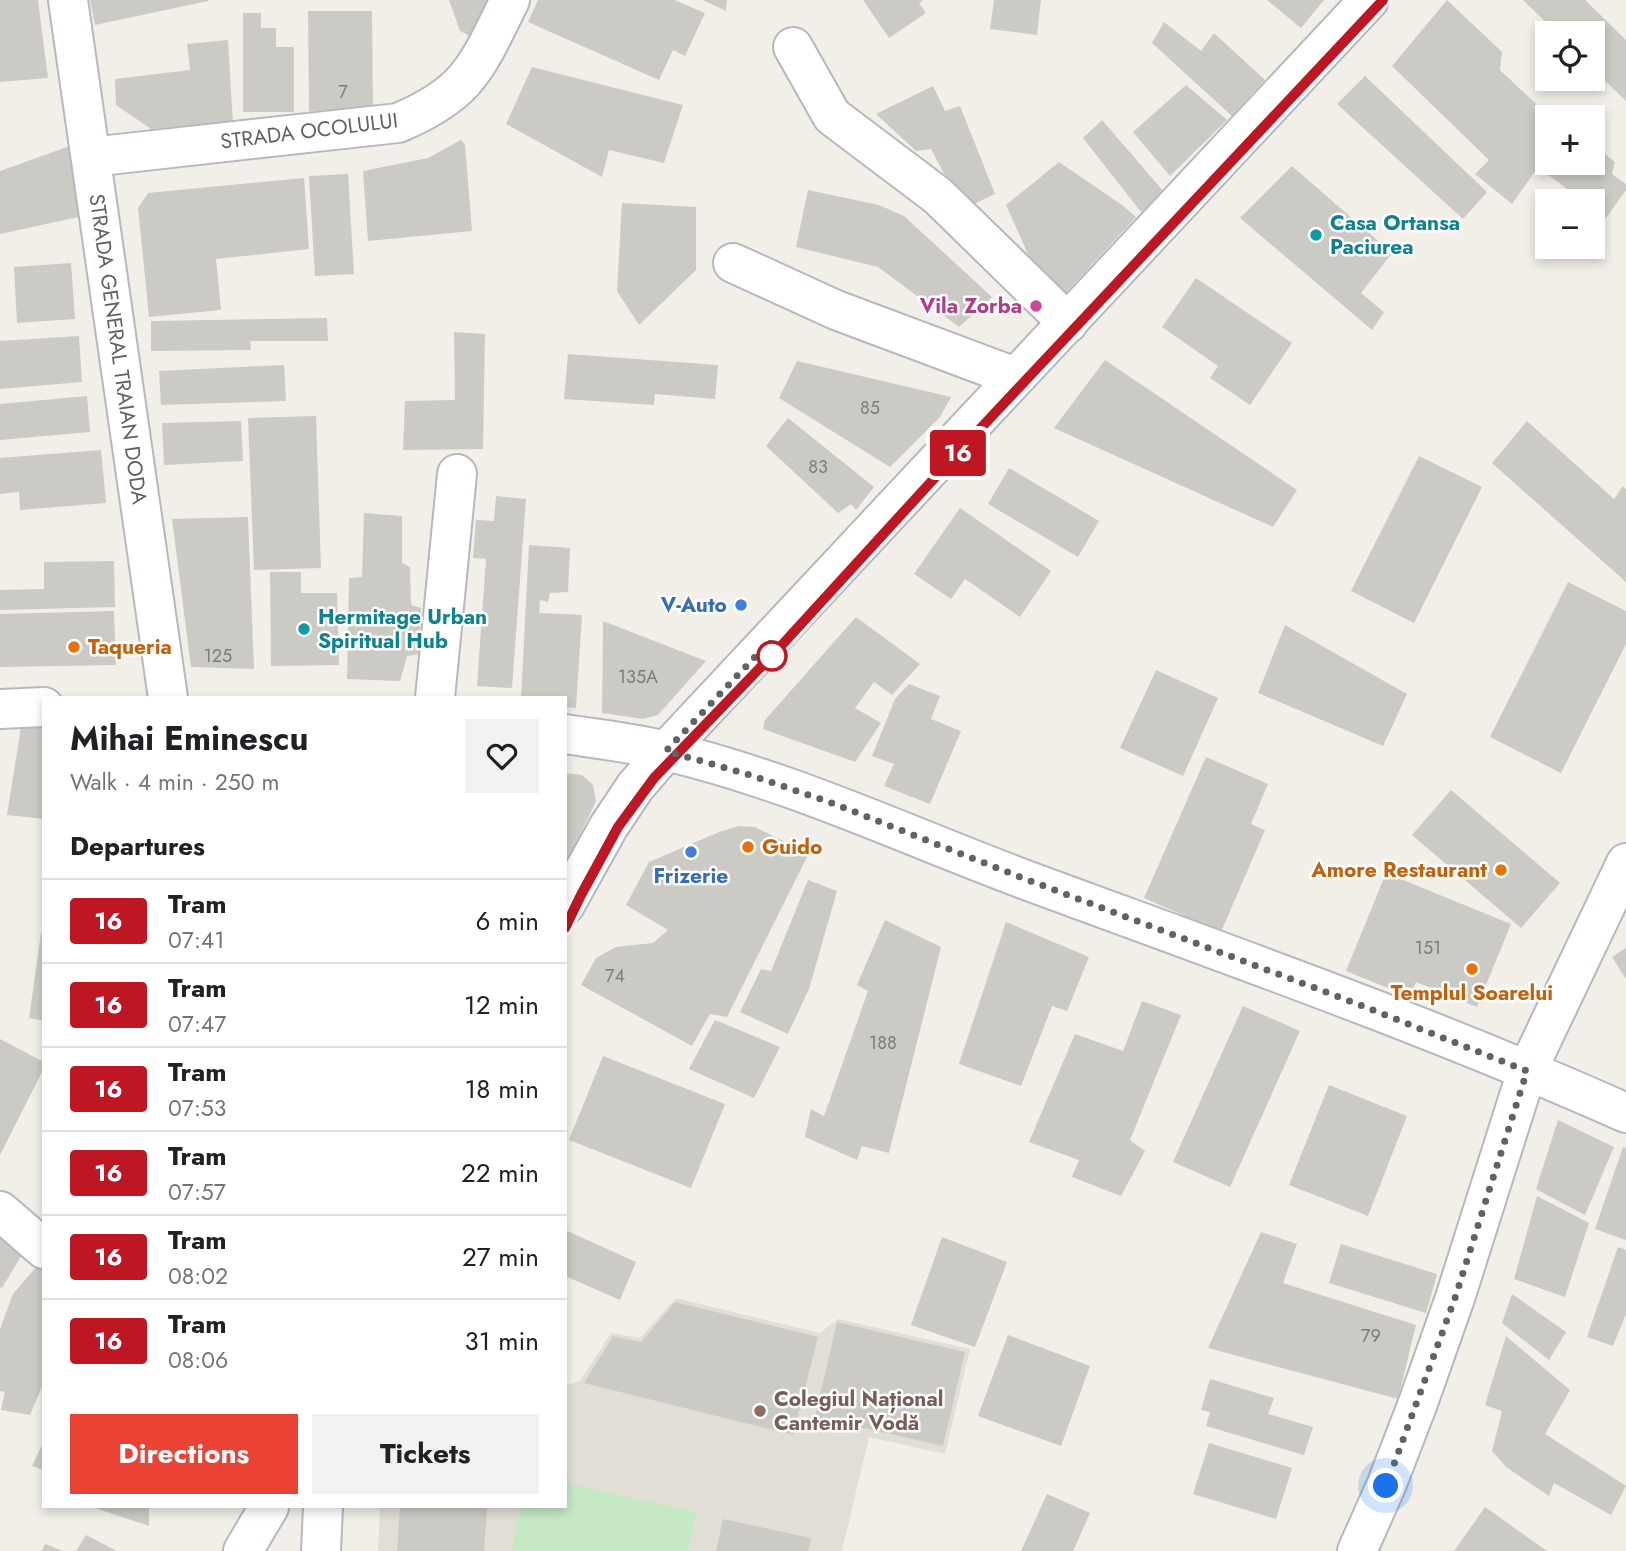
<!DOCTYPE html>
<html lang="en">
<head>
<meta charset="utf-8">
<style>
  :root { --surface:#fff; --page:#f2f2f2; --text:#202124; --muted:#757577; --line:#e0e0e0; --accent:#ea4335 }
  body { margin:0; font-family:Jost,sans-serif; background:var(--page); color:var(--text); height:100vh; display:flex; flex-direction:column; font-size:26px; white-space:nowrap }
  * { box-sizing:border-box; margin:0 }
  p { font-size:23px; color:var(--muted) }
  .icon { flex:none; width:38px; height:38px; fill:none; stroke:currentColor; stroke-width:2; stroke-linecap:round; stroke-linejoin:round }
  .map { position:relative; flex:1; overflow:hidden }
  .panel { position:absolute; left:42px; top:696px; width:525px; height:812px; display:flex; flex-direction:column; background:var(--surface); border-radius:0px; box-shadow:0 4px 10px #0003 }
  .panel>* { flex:none }
  .badge { padding:0 14px; border-radius:5px; font-size:24px; line-height:46px }
  .buttons { position:absolute; left:1535px; top:21px; display:grid; gap:14px }
  .buttons a { display:grid; place-items:center; width:70px; height:70px; border-radius:0px; background:var(--surface); box-shadow:0 4px 10px #0003; font-size:35px }
  .you { position:absolute; width:35px; height:35px; margin:-18px; border:5px solid #fff; border-radius:50%; background:#1a73e8; box-shadow:0 0 0 10px #1a73e833 }
  .map>.badge { position:absolute; translate:-50% -50%; box-shadow:0 0 0 4px #fff }
  h2 { padding:0 28px; font-size:26px; line-height:63px }
  .round { display:grid; place-items:center; flex:none; width:74px; height:74px; border-radius:0px; background:var(--page) }
  .head { display:flex; align-items:center; justify-content:space-between; height:119px; padding:0 28px }
  h1 { font-size:33px; font-weight:700; line-height:52px }
  .primary-button { display:flex; gap:14px; margin-top:auto; padding:14px 28px }
  .primary-button a { flex:1; height:80px; border-radius:0px; background:var(--accent); color:#fff; font-size:28px; font-weight:700; line-height:80px; text-align:center }
  .primary-button a+a { background:var(--page); color:var(--text) }
  ul { padding:0; list-style:none }
  li { display:flex; align-items:center; gap:21px; height:84px; padding:0 28px; border-top:2px solid var(--line) }
  li div { flex:1 }
  li b { display:block; font-size:26px }
  li em { font-style:normal }
  li .badge { min-width:77px; font-weight:700; text-align:center }
  .map>svg:first-child { display:block }
</style>
</head>
<body>
<div class="map">
<svg width="1626" height="1551" viewBox="0 0 1626 1551">
  <rect width="100%" height="100%" fill="#f1efe8"/>
  <polygon fill="#e1ded6" points="676,1298 820,1333 838,1319 970,1349 945,1454 869,1437 842,1551 378,1551 380,1507 565,1507 565,1386 580,1381 611,1333 640,1338"/>
  <polygon fill="#c5e8c5" points="565,1483 696,1512 687,1551 511,1551 521,1507 565,1507"/>
  <g fill="#cccac5">
    <polygon points="0,0 38,0 48,78 0,82"/>
    <polygon points="90,0 208,0 208,1 95,25"/>
    <polygon points="449,0 490,0 472,37 460,31"/>
    <polygon points="538,0 674,0 705,13 685,56 673,50 659,80 528,22"/>
    <polygon points="703,0 727,0 726,11"/>
    <polygon points="863,0 923,0 919,3 926,13 889,38"/>
    <polygon points="994,0 1041,0 1037,35 990,29"/>
    <polygon points="1267,0 1324,0 1301,28"/>
    <polygon points="1447,0 1502,52 1500,70 1550,117 1547,117 1547,163 1592,163 1592,144 1615,162 1612,174 1626,184 1626,190 1606,218 1592,208 1592,201 1583,201 1538,167 1512,204 1475,174 1489,160 1392,66"/>
    <polygon points="1523,0 1585,0 1626,40 1626,101 1592,68 1592,33 1557,33"/>
    <polygon points="308,11 372,11 373,110 309,111"/>
    <polygon points="243,13 261,13 261,28 276,28 276,47 294,47 294,112 243,112"/>
    <polygon points="1164,22 1201,51 1214,33 1265,80 1232,116 1152,43"/>
    <polygon points="228,40 233,123 151,129 116,105 115,79 190,70 187,44"/>
    <polygon points="532,67 683,105 664,163 609,150 602,177 506,124"/>
    <polygon points="1365,76 1487,192 1463,219 1337,104"/>
    <polygon points="1186,85 1227,120 1170,176 1133,132"/>
    <polygon points="933,86 945,111 960,106 995,194 963,209 931,149 916,151 876,114"/>
    <polygon points="1102,120 1164,192 1141,212 1083,138"/>
    <polygon points="461,140 465,145 472,231 368,241 363,171 428,158"/>
    <polygon points="70,146 83,216 0,234 0,171"/>
    <polygon points="1059,162 1122,205 1136,217 1061,298 1040,281 1006,205"/>
    <polygon points="1292,166 1392,253 1361,293 1384,312 1372,330 1240,218"/>
    <polygon points="348,174 354,274 315,276 309,176"/>
    <polygon points="304,178 309,249 216,259 221,310 149,317 138,208 148,193"/>
    <polygon points="808,190 879,205 904,216 992,297 959,327 878,267 796,247"/>
    <polygon points="622,203 696,207 696,270 639,325 617,291"/>
    <polygon points="71,263 75,319 17,323 14,267"/>
    <polygon points="1196,278 1292,343 1250,405 1210,378 1218,366 1162,327"/>
    <polygon points="327,318 328,341 250,341 251,350 151,351 151,321"/>
    <polygon points="454,332 485,334 483,449 403,450 405,401 455,400"/>
    <polygon points="79,336 82,382 0,389 0,341"/>
    <polygon points="568,354 718,365 715,399 655,394 654,405 564,399"/>
    <polygon points="1105,360 1297,490 1273,527 1054,428"/>
    <polygon points="797,361 951,397 940,417 890,467 779,398"/>
    <polygon points="284,365 286,401 161,405 159,371"/>
    <polygon points="87,396 90,432 0,440 0,404"/>
    <polygon points="316,416 321,568 254,570 248,418"/>
    <polygon points="788,418 874,487 856,510 851,504 838,513 766,446"/>
    <polygon points="241,421 243,461 164,465 162,423"/>
    <polygon points="1527,421 1614,499 1623,486 1626,489 1626,582 1492,463"/>
    <polygon points="101,450 106,503 20,510 19,492 0,494 0,458"/>
    <polygon points="1419,456 1482,487 1414,623 1351,591"/>
    <polygon points="1009,468 1099,521 1078,557 988,504"/>
    <polygon points="496,496 526,499 512,688 477,686 486,559 473,558 476,520 494,521"/>
    <polygon points="960,508 1051,571 1020,617 965,579 951,599 914,574"/>
    <polygon points="364,513 402,516 402,563 410,567 411,605 421,608 419,654 407,656 400,681 347,679 349,578 362,577"/>
    <polygon points="248,517 254,669 191,667 172,519"/>
    <polygon points="529,545 570,548 568,592 550,593 548,602 540,600 539,613 582,615 576,708 565,707 565,698 521,698"/>
    <polygon points="114,561 115,607 0,610 0,590 44,589 44,562"/>
    <polygon points="270,572 301,572 301,593 337,593 339,665 271,666"/>
    <polygon points="1568,582 1626,611 1626,644 1561,773 1490,737"/>
    <polygon points="114,611 116,665 0,667 0,614"/>
    <polygon points="856,617 920,664 892,695 874,682 855,708 881,723 855,762 763,729 765,720"/>
    <polygon points="603,621 706,661 658,715 643,719 602,713"/>
    <polygon points="1285,625 1407,694 1383,746 1258,693"/>
    <polygon points="1156,670 1218,698 1183,776 1120,748"/>
    <polygon points="909,684 940,696 931,719 961,731 930,804 884,786 894,764 872,756 895,699"/>
    <polygon points="21,727 44,728 44,819 7,815"/>
    <polygon points="1206,757 1268,784 1251,824 1265,830 1221,932 1144,898"/>
    <polygon points="565,773 582,775 593,785 596,801 565,867"/>
    <polygon points="1451,790 1560,883 1521,928 1412,835"/>
    <polygon points="739,826 755,827 798,848 810,851 727,1017 710,1014 692,1046 581,985 596,958 616,947 653,943 668,930 626,905 649,862 719,832"/>
    <polygon points="1386,873 1511,924 1477,1007 1416,982 1410,997 1346,971"/>
    <polygon points="808,880 837,891 809,989 788,1034 740,1012 761,969 771,971"/>
    <polygon points="885,920 941,947 889,1153 862,1146 857,1160 805,1137 811,1109 824,1116 868,991 857,985"/>
    <polygon points="1006,922 1089,957 1067,1011 1052,1006 1021,1086 959,1064"/>
    <polygon points="41,933 44,933 44,1021 29,1018"/>
    <polygon points="1626,948 1626,979 1612,957"/>
    <polygon points="1142,1001 1181,1015 1130,1140 1145,1151 1121,1196 1072,1177 1079,1160 1029,1142 1075,1034 1123,1051"/>
    <polygon points="1243,1006 1300,1031 1230,1187 1173,1162"/>
    <polygon points="715,1020 780,1047 754,1098 689,1069"/>
    <polygon points="0,1039 44,1062 44,1068 0,1155"/>
    <polygon points="603,1056 725,1104 691,1188 569,1140"/>
    <polygon points="1329,1085 1407,1116 1368,1216 1289,1185"/>
    <polygon points="1558,1120 1614,1147 1585,1215 1536,1189"/>
    <polygon points="1623,1147 1626,1148 1626,1240 1595,1229"/>
    <polygon points="1537,1196 1589,1223 1565,1297 1514,1279"/>
    <polygon points="565,1230 636,1262 620,1300 565,1276"/>
    <polygon points="1261,1232 1297,1244 1283,1283 1416,1325 1398,1399 1208,1348"/>
    <polygon points="0,1233 23,1253 2,1288 0,1287"/>
    <polygon points="942,1237 1007,1262 975,1347 911,1325"/>
    <polygon points="1341,1244 1437,1274 1426,1313 1329,1283"/>
    <polygon points="1618,1247 1626,1250 1626,1314 1613,1346 1587,1337"/>
    <polygon points="38,1265 44,1269 44,1382 30,1415 1,1410 5,1392 0,1391 0,1329 13,1294"/>
    <polygon points="1512,1294 1566,1332 1549,1360 1502,1323"/>
    <polygon points="675,1302 818,1337 793,1435 584,1383 613,1336 641,1342"/>
    <polygon points="837,1322 965,1352 943,1446 815,1417"/>
    <polygon points="1008,1335 1090,1366 1061,1446 978,1416"/>
    <polygon points="1506,1336 1570,1390 1545,1434 1626,1486 1611,1515 1554,1483 1549,1496 1506,1467 1492,1451 1502,1411 1485,1405"/>
    <polygon points="1210,1379 1274,1398 1268,1414 1313,1427 1304,1455 1206,1426 1210,1412 1201,1410"/>
    <polygon points="44,1441 44,1470 32,1466"/>
    <polygon points="1209,1443 1292,1468 1276,1519 1193,1494"/>
    <polygon points="1047,1494 1090,1513 1073,1551 1021,1551"/>
    <polygon points="92,1507 149,1507 149,1526"/>
    <polygon points="400,1507 487,1507 484,1551 397,1551"/>
    <polygon points="1485,1507 1547,1551 1454,1551"/>
    <polygon points="723,1519 811,1538 808,1551 716,1551"/>
    <polygon points="86,1535 117,1551 76,1551"/>
    <polygon points="45,1544 63,1551 42,1551"/>
  </g>
  <g fill="none" stroke-linecap="round" stroke-linejoin="round">
    <g stroke="#b5b8bc" stroke-width="42">
      <g id="minor">
        <polyline points="68,0 168,698"/>
        <polyline points="793,47 832,116 938,196 1068,323"/>
        <path d="M91,157L398,123C470,93 477,66 510,0"/>
        <polyline points="733,263 836,310 1015,377"/>
        <polyline points="435,698 457,474"/>
        <polyline points="0,1211 44,1249"/>
        <polyline points="321,1551 323,1507"/>
        <polyline points="1357,1551 1386,1486 1418,1403 1455,1298 1527,1071 1626,863"/>
      </g>
    </g>
    <g stroke="#b5b8bc" stroke-width="42">
      <g id="tertiary">
        <polyline points="565,905 609,826 635,787 666,751 1369,0"/>
        <polyline points="243,1551 269,1507"/>
      </g>
    </g>
    <g stroke="#b6babf" stroke-width="42">
      <g id="secondary">
        <polyline points="0,709 44,707"/>
        <path d="M565,734C599,739 633,743 666,751C793,781 912,838 1034,883C1232,956 1433,1027 1626,1113"/>
      </g>
    </g>
    <use href="#minor" stroke="#fff" stroke-width="38"/>
    <use href="#tertiary" stroke="#fff" stroke-width="38"/>
    <use href="#secondary" stroke="#fff" stroke-width="38"/>
  </g>
  <g fill="none" stroke-linecap="round" stroke-linejoin="round">
    <g stroke="#fff" stroke-width="16">
      <polyline id="line" points="565,928 581,895 618,827 654,778 780,647 962,448 1383,0"/>
    </g>
    <use href="#line" stroke="#be1622" stroke-width="10"/>
    <polyline stroke="#5f6368" stroke-width="7" stroke-dasharray="0 12.6" points="772,656 770,641 666,751 747,774 832,803 1020,877 1355,1003 1527,1071 1455,1298 1386,1486"/>
  </g>
  <g fill="#0f9aa8" stroke="#fff" stroke-width="2.5">
    <circle cx="1316" cy="235" r="7"/>
    <circle cx="304" cy="629" r="7"/>
  </g>
  <circle fill="#d1479c" stroke="#fff" stroke-width="2.5" cx="1036" cy="306" r="7"/>
  <g fill="#3f7fe0" stroke="#fff" stroke-width="2.5">
    <circle cx="741" cy="605" r="7"/>
    <circle cx="691" cy="852" r="7"/>
  </g>
  <g fill="#e8710a" stroke="#fff" stroke-width="2.5">
    <circle cx="74" cy="647" r="7"/>
    <circle cx="748" cy="847" r="7"/>
    <circle cx="1501" cy="870" r="7"/>
    <circle cx="1472" cy="969" r="7"/>
  </g>
  <circle fill="#fff" stroke="#be1622" stroke-width="3.5" cx="772" cy="656" r="14"/>
  <circle fill="#8d6e63" stroke="#fff" stroke-width="2.5" cx="760" cy="1411" r="7"/>
  <g text-anchor="middle" dominant-baseline="central" stroke-width="5" stroke-linejoin="round" paint-order="stroke">
    <g font-size="18" fill="#7a7d7f">
      <text x="343" y="92">7</text>
      <text x="870" y="408">85</text>
      <text x="818" y="467">83</text>
      <text x="218" y="656">125</text>
      <text x="638" y="677">135A</text>
      <text x="1428" y="948">151</text>
      <text x="615" y="976">74</text>
      <text x="883" y="1043">188</text>
      <text x="1371" y="1336">79</text>
    </g>
    <g font-size="21" fill="#5f6368" stroke="#fff">
      <text transform="translate(309 131) rotate(-7)">STRADA OCOLULUI</text>
      <text transform="translate(118 349) rotate(82)">STRADA GENERAL TRAIAN DODA</text>
    </g>
    <g font-size="21" font-weight="bold" fill="#0d838f" stroke="#fff" text-anchor="start">
      <text x="1330" y="223">Casa Ortansa<tspan x="1330" dy="24">Paciurea</tspan></text>
      <text x="318" y="617">Hermitage Urban<tspan x="318" dy="24">Spiritual Hub</tspan></text>
    </g>
    <g font-size="21" font-weight="bold" fill="#b23c85" stroke="#fff" text-anchor="end">
      <text x="1022" y="306">Vila Zorba</text>
    </g>
    <g font-size="21" font-weight="bold" fill="#366cbe" stroke="#fff" text-anchor="end">
      <text x="727" y="605">V-Auto</text>
      <text x="691" y="876" text-anchor="middle">Frizerie</text>
    </g>
    <g font-size="21" font-weight="bold" fill="#c56008" stroke="#fff" text-anchor="start">
      <text x="88" y="647">Taqueria</text>
      <text x="762" y="847">Guido</text>
      <text x="1487" y="870" text-anchor="end">Amore Restaurant</text>
      <text x="1472" y="993" text-anchor="middle">Templul Soarelui</text>
    </g>
    <g font-size="21" font-weight="bold" fill="#785e54" stroke="#fff" text-anchor="start">
      <text x="774" y="1399">Colegiul Național<tspan x="774" dy="24">Cantemir Vodă</tspan></text>
    </g>
  </g>
</svg>
<div class="buttons">
<a><svg class="icon" aria-label="locate" viewBox="0 0 24 24"><circle cx="12" cy="12" r="6"/><path d="M12 2v4M12 18v4M2 12h4M18 12h4"/></svg></a>
<a>+</a>
<a>−</a>
</div>
<div class="you" style="left:1386px;top:1486px"></div>
<b class="badge" style="left:958px;top:453px;background:#be1622;color:#fff">16</b>
<section class="panel">
<div class="head"><div><h1>Mihai Eminescu</h1><p>Walk · 4 min · 250 m</p></div><a class="round"><svg class="icon" aria-label="heart" viewBox="0 0 24 24"><path d="M12 20l-8-8c-3-5 5-10 8-4 3-6 11-1 8 4z"/></svg></a></div>
<h2>Departures</h2>
<ul>
<li><span class="badge" style="background:#be1622;color:#fff">16</span><div><b>Tram</b><p>07:41</p></div><em>6 min</em></li>
<li><span class="badge" style="background:#be1622;color:#fff">16</span><div><b>Tram</b><p>07:47</p></div><em>12 min</em></li>
<li><span class="badge" style="background:#be1622;color:#fff">16</span><div><b>Tram</b><p>07:53</p></div><em>18 min</em></li>
<li><span class="badge" style="background:#be1622;color:#fff">16</span><div><b>Tram</b><p>07:57</p></div><em>22 min</em></li>
<li><span class="badge" style="background:#be1622;color:#fff">16</span><div><b>Tram</b><p>08:02</p></div><em>27 min</em></li>
<li><span class="badge" style="background:#be1622;color:#fff">16</span><div><b>Tram</b><p>08:06</p></div><em>31 min</em></li>
</ul>
<div class="primary-button"><a>Directions</a><a>Tickets</a></div>
</section>
</div>
</body>
</html>
